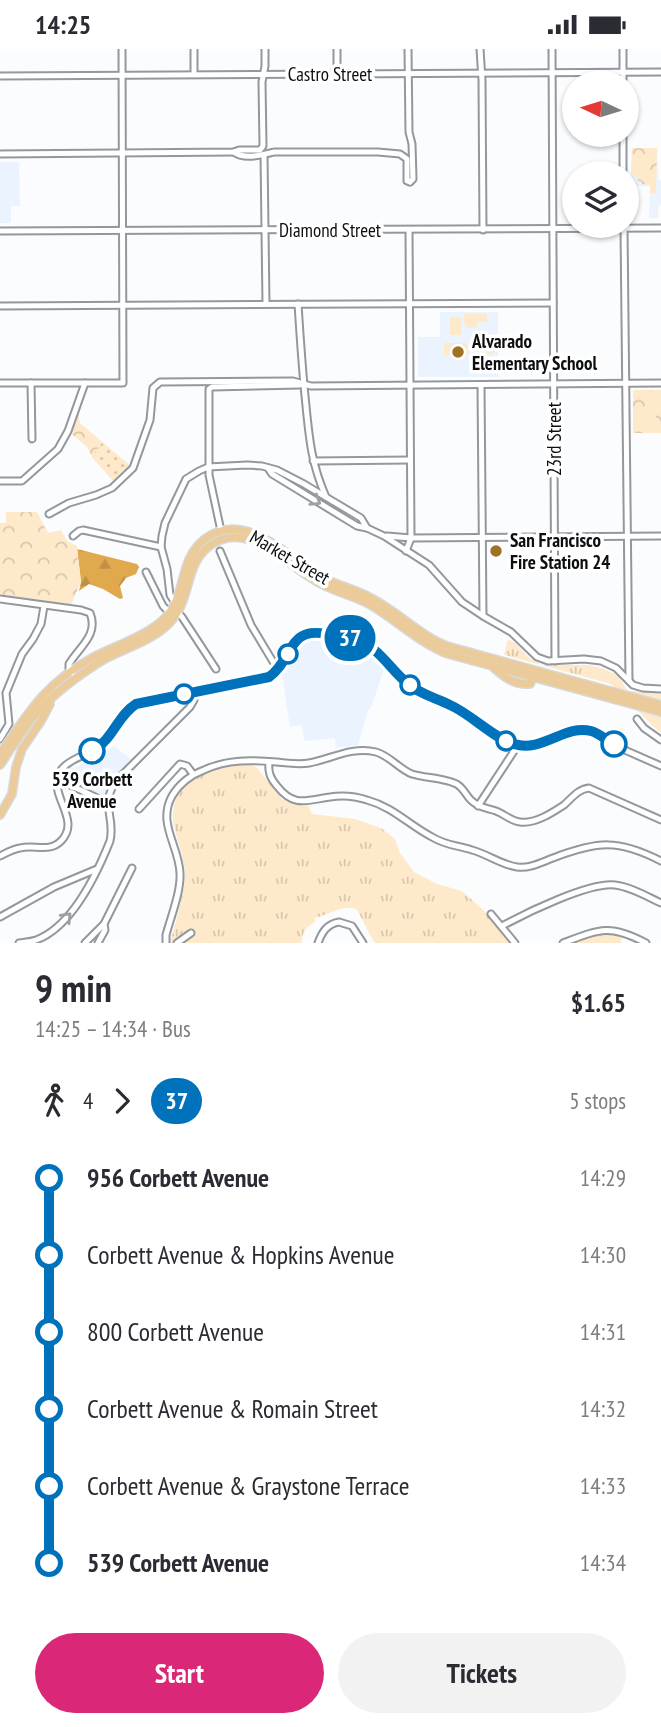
<!DOCTYPE html>
<html lang="en">
<head>
<meta charset="utf-8">
<style>
  :root { --surface:#fff; --page:#f2f2f3; --text:#2b2b33; --muted:#7c7c81; --accent:#db2777 }
  body { margin:0; font-family:"PT Sans Narrow",sans-serif; background:var(--page); color:var(--text); height:100vh; display:flex; flex-direction:column; font-size:26px; white-space:nowrap }
  * { box-sizing:border-box; margin:0 }
  p { font-size:23px; color:var(--muted) }
  .icon { flex:none; width:38px; height:38px; fill:none; stroke:currentColor; stroke-width:2; stroke-linecap:round; stroke-linejoin:round }
  .map { position:relative; height:894px; overflow:hidden }
  .side { display:flex; flex-direction:column; background:var(--surface); flex:1 }
  .side>* { flex:none }
  .badge { padding:0 14px; border-radius:23px; font-size:24px; line-height:46px }
  .needle { width:46px; rotate:274deg }
  .tools { position:absolute; left:562px; top:21px; display:grid; gap:14px }
  .tools a { display:grid; place-items:center; width:77px; height:77px; border-radius:50%; background:var(--surface); box-shadow:0 2px 5px #0004; font-size:35px }
  .map>.badge { position:absolute; translate:-50% -50%; box-shadow:0 0 0 4px #fff }
  .legs { display:flex; align-items:center; gap:10px; height:77px; padding:0 35px; font-size:23px }
  .legs p { margin-inline-start:auto }
  .summary { display:flex; align-items:center; justify-content:space-between; height:119px; padding:0 35px }
  h1 { font-size:38px; font-weight:800; line-height:52px }
  .action { display:flex; gap:14px; margin-top:auto; padding:14px 35px }
  .action a { flex:1; height:80px; border-radius:42px; background:var(--accent); color:#fff; font-size:28px; font-weight:800; line-height:80px; text-align:center }
  .action a+a { background:var(--page); color:var(--text) }
  ul { padding:0 35px; list-style:none }
  li { display:flex; align-items:center; gap:24px; height:77px; font-size:26px }
  li i { display:grid; place-items:center; width:10px; height:100%; margin:0 9px; background:currentColor }
  li i::after { content:''; width:18px; height:18px; margin:-9px; border:5px solid; border-radius:50%; background:var(--surface) }
  li p { margin-inline-start:auto }
  li:first-child i { background:linear-gradient(#0000 50%,currentColor 0) }
  li:last-child i { background:linear-gradient(currentColor 50%,#0000 0) }
  .status { display:flex; justify-content:space-between; align-items:center; height:49px; padding:0 35px; background:var(--surface); direction:ltr }
  .status svg { height:19px; fill:currentColor }
  .map>svg:first-child { display:block }
</style>
</head>
<body>
<div class="status"><b>14:25</b><svg viewBox="0 0 49 12"><path d="M0 12V9h3v3zM5 12V6h3v6zM10 12V3h3v9zM15 12V0h3v12zM26 1h20v11H26zM47 4h2v5h-2z"/></svg></div>
<div class="map">
<svg width="661" height="894" viewBox="0 0 661 894">
  <defs>
    <pattern id="grass-tufts" width="24" height="20" patternUnits="userSpaceOnUse" patternTransform="scale(1.75)"><rect width="24" height="20" fill="#fee9cb"/><path d="M3 7l-1-3M5 7V3M7 7l1-3M15 17l-1-3M17 17v-4M19 17l1-3" fill="none" stroke="#d8c7ad"/></pattern>
    <pattern id="forest-firs" width="22" height="20" patternUnits="userSpaceOnUse" patternTransform="scale(1.75)"><rect width="22" height="20" fill="#e1a94e"/><path d="M5 1l3.5 6h-7zM16 11l3.5 6h-7z" fill="#c09043"/></pattern>
    <pattern id="park-crowns" width="20" height="18" patternUnits="userSpaceOnUse" patternTransform="scale(1.75)"><rect width="20" height="18" fill="#fee9cb"/><path d="M2 6a3 3 0 1 1 6 0M12 15a3 3 0 1 1 6 0" fill="none" stroke="#d8c7ad"/></pattern>
    <pattern id="garden-dots" width="8" height="8" patternUnits="userSpaceOnUse" patternTransform="scale(1.75)"><rect width="8" height="8" fill="#fee9cb"/><path d="M2 2h.1M6 6h.1" fill="none" stroke="#d8c7ad" stroke-width="1.8" stroke-linecap="round"/></pattern>
  </defs>
  <rect width="100%" height="100%" fill="#fafcfe"/>
  <g fill="#ebf4fe">
    <polygon points="632,99 657,99 658,130 661,131 661,156 658,157 658,169 649,169 650,137 631,137"/>
    <polygon points="0,113 19,113 20,157 11,157 11,174 0,174"/>
    <polygon points="440,263 498,263 498,328 418,328 418,288 440,288"/>
    <polygon points="316,590 354,597 362,600 373,609 384,621 370,661 368,661 358,696 336,699 335,689 304,692 302,676 290,678 282,625 298,598 305,593"/>
    <polygon points="114,697 131,710 111,731 103,748 63,730 67,722 71,718 74,719 101,706"/>
  </g>
  <g fill="url(#grass-tufts)">
    <polygon points="508,590 516,595 529,609 542,616 588,616 602,619 618,627 628,642 661,643 661,684 653,677 611,635 504,606"/>
    <path d="M234,715H250L257,719L283,751L295,755L307,754L312,765L355,770L381,779L395,790L400,804L414,823L437,835L462,842L479,857L496,874L511,894H375C367,883 364,871 356,860C340,856 329,866 315,869V873C306,878 301,884 302,894H170C175,876 185,842 185,825C184,808 178,794 174,777C172,770 173,764 174,756C180,730 211,722 234,715Z"/>
    <polygon points="602,883 622,887 621,894 573,894"/>
  </g>
  <polygon fill="url(#forest-firs)" points="77,500 137,515 139,518 136,525 126,529 120,537 123,549 120,550 103,540 89,535 79,542 81,533"/>
  <g fill="url(#park-crowns)">
    <polygon points="632,99 657,99 656,144 650,144 650,136 642,135 641,132 638,132 636,126 631,126"/>
    <polygon points="477,291 495,291 496,293 496,301 492,305 482,303 473,303 472,293 476,293"/>
    <rect x="633" y="341" width="28" height="43"/>
    <polygon points="76,364 78,365 80,374 133,419 117,436 92,408 87,398 68,382"/>
    <polygon points="6,463 37,463 48,484 61,481 67,492 77,497 81,533 71,556 0,546 0,474 6,474"/>
  </g>
  <polygon fill="url(#garden-dots)" points="102,394 128,416 113,432 92,408"/>
  <g fill="#fee9cb">
    <polygon points="464,265 487,265 487,273 478,273 477,278 469,279 464,274"/>
    <rect x="450" y="268" width="11" height="18"/>
    <rect x="444" y="294" width="23" height="12"/>
    <rect x="636" y="365" width="20" height="13"/>
  </g>
  <g fill="none" stroke-linecap="round" stroke-linejoin="round">
    <g stroke="#93989e" stroke-width="9">
      <g id="minor">
        <polyline points="194,0 194,25"/>
        <polyline points="337,0 337,25"/>
        <polyline points="408,0 409,83 412,95 413,130 410,133"/>
        <polyline points="480,0 482,31 483,181"/>
        <polyline points="552,0 555,612"/>
        <polyline points="623,0 623,33"/>
        <polyline points="0,27 661,23"/>
        <polyline points="623,86 623,124"/>
        <path d="M234,103C244,111 262,106 274,103H378L400,105L407,110V132L410,133"/>
        <polyline points="0,105 234,103 239,101 260,101 263,97 262,33 265,17 265,0"/>
        <polyline points="264,106 266,255"/>
        <polyline points="624,180 629,632"/>
        <polyline points="0,182 661,179"/>
        <path d="M298,255C300,286 302,317 305,347C309,385 310,412 326,448"/>
        <polyline points="0,257 553,254"/>
        <polyline points="0,334 123,334 122,0"/>
        <polyline points="31,334 32,390"/>
        <polyline points="481,336 483,567"/>
        <polyline points="313,412 410,411"/>
        <polyline points="268,419 272,425 357,477 367,479 384,487 429,516 462,553 483,567 511,583 537,608 548,612 584,610 601,612 616,619 633,636 643,639 661,640"/>
        <polyline points="0,432 22,432 58,400 68,382 85,334"/>
        <polyline points="49,465 69,454 96,446 112,439 133,419 150,371 153,339 160,333 293,332 311,337 661,334"/>
        <polyline points="221,482 209,426 209,340 212,338 300,336"/>
        <polyline points="73,487 79,482 83,481 161,498"/>
        <polyline points="387,487 411,489 661,487"/>
        <polyline points="220,502 251,576 278,621"/>
        <polyline points="406,502 411,489 409,181"/>
        <polyline points="146,523 163,557 170,564"/>
        <path d="M0,550L81,561L90,564C99,586 79,598 69,615V620L72,624"/>
        <polyline points="176,555 170,546 167,520 161,498 162,487 165,474 186,430 199,422 208,418 247,416 262,417 277,421 304,435 361,469 367,479"/>
        <polyline points="178,564 182,568 216,620"/>
        <polyline points="637,670 644,679 661,691"/>
        <polyline points="0,690 9,675 6,644 22,605 33,590 41,575 44,557"/>
        <path d="M269,713C268,723 270,729 277,737C294,759 307,751 330,748C342,746 355,747 367,751C393,758 409,776 432,788C447,797 457,796 472,801C487,805 502,816 517,818C529,820 542,813 553,809C598,792 618,790 661,812"/>
        <polyline points="57,730 108,754"/>
        <polyline points="478,757 518,696"/>
        <polyline points="139,760 180,715 187,717 193,725"/>
        <path d="M0,807C6,804 13,800 20,799C34,795 49,804 61,792C80,773 54,751 57,730C61,710 89,707 103,695C118,681 121,659 143,653L266,629L278,621L298,590L309,584H320L353,589L365,594L377,603L408,636L423,644L453,657L512,695L526,698L541,695L574,682L589,681L627,702L661,717"/>
        <polyline points="491,865 515,894"/>
        <polyline points="0,868 54,838 97,820"/>
        <path d="M502,877C526,864 589,833 615,836C631,838 646,847 661,854"/>
        <path d="M19,894C25,893 30,893 36,891C72,878 96,827 110,792C116,767 98,755 118,730L190,658L194,651L195,643"/>
        <polyline points="85,894 104,875 132,819"/>
        <polyline points="98,894 105,881 104,875"/>
        <path d="M166,894V886C171,867 181,843 180,824C179,797 157,774 172,747C179,735 191,726 204,721C228,710 251,711 277,713C287,714 298,716 309,714C331,710 352,697 376,703C390,707 399,720 412,725C424,729 448,729 458,736C464,740 467,748 472,752C479,759 488,759 496,762C504,765 511,772 520,773C535,775 552,764 564,756C572,749 578,740 589,739L661,771"/>
        <polyline points="177,894 191,884"/>
        <path d="M318,894C322,883 327,875 339,873L352,877L363,894"/>
        <path d="M563,894C600,880 610,875 646,894"/>
      </g>
    </g>
    <g stroke="#d8d8d9" stroke-width="10">
      <g id="major">
        <path d="M493,618C504,628 514,636 530,635L533,628"/>
        <path d="M0,705C28,664 45,635 90,610C112,598 137,591 157,576C190,552 175,513 205,490C246,459 288,510 322,528C338,537 355,540 371,549C398,563 419,586 447,597L661,656"/>
        <path d="M0,716C9,703 17,689 27,676C45,651 73,630 98,614C119,601 145,595 164,579C194,554 182,519 208,498C246,468 285,515 316,532C332,542 352,546 369,555C395,570 417,592 445,604L661,663"/>
        <polyline points="0,766 12,745 16,718 22,700 41,672 50,655"/>
      </g>
    </g>
    <use href="#minor" stroke="#fff" stroke-width="5"/>
    <use href="#major" stroke="#ebcb99" stroke-width="7"/>
  </g>
  <defs><path id="oneway-chevron" d="M-2-3.5L2.5 0L-2 3.5" fill="none" stroke-width="1.6" stroke-linecap="round" stroke-linejoin="round" transform="scale(1.75)"/></defs>
  <g stroke="#9e9f9f">
    <use href="#oneway-chevron" transform="translate(316 452) rotate(32)"/>
    <use href="#oneway-chevron" transform="translate(67 868) rotate(-46)"/>
  </g>
  <g fill="none" stroke-linecap="round" stroke-linejoin="round">
    <g stroke="#fff" stroke-width="16">
      <path id="line-1" d="M92,702C113,691 117,667 136,655L269,628C287,616 289,590 307,585C316,582 325,585 334,586C341,587 348,588 355,590C378,597 390,620 407,634C419,645 436,649 450,656C471,665 493,689 514,695C542,704 565,675 591,682C599,684 606,691 614,695"/>
    </g>
    <use href="#line-1" stroke="#0072bc" stroke-width="10"/>
  </g>
  <g fill="#a07224" stroke="#fff" stroke-width="2.5">
    <circle cx="458" cy="303" r="7"/>
    <circle cx="496" cy="502" r="7"/>
  </g>
  <g fill="#fff" stroke="#0072bc" stroke-width="3.5">
    <circle cx="288" cy="605" r="9"/>
    <circle cx="410" cy="636" r="9"/>
    <circle cx="184" cy="645" r="9"/>
    <circle cx="506" cy="692" r="9"/>
    <circle cx="614" cy="695" r="12"/>
    <circle cx="92" cy="702" r="12"/>
  </g>
  <g text-anchor="middle" dominant-baseline="central" stroke-width="7" stroke-linejoin="round" paint-order="stroke">
    <g font-size="19" fill="#0c0e10" stroke="#fff">
      <text x="330" y="25">Castro Street</text>
      <text x="330" y="181">Diamond Street</text>
      <text transform="translate(554 390) rotate(-90)">23rd Street</text>
      <text transform="translate(290 508) rotate(30)">Market Street</text>
    </g>
    <g font-size="19" font-weight="bold" fill="#0c0e10" stroke="#fff" text-anchor="start">
      <text x="472" y="292">Alvarado<tspan x="472" dy="22">Elementary School</tspan></text>
      <text x="510" y="491">San Francisco<tspan x="510" dy="22">Fire Station 24</tspan></text>
    </g>
    <g font-size="19" font-weight="bold" fill="#0c0e10" stroke="#fff">
      <text x="92" y="730">539 Corbett<tspan x="92" dy="22">Avenue</tspan></text>
    </g>
  </g>
</svg>
<div class="tools">
<a><svg class="needle" viewBox="-14 -14 28 28"><path d="M0-13l5 13h-10z" fill="#e53935"/><path d="M0 13l5-13h-10z" fill="#7c7c81"/></svg></a>
<a><svg class="icon" aria-label="layers" viewBox="0 0 24 24"><path d="M12 4l9 5-9 5-9-5zM3 14l9 5 9-5"/></svg></a>
</div>
<b class="badge" style="left:350px;top:589px;background:#0072bc;color:#fff">37</b>
</div>
<section class="side">
<div class="summary"><div><h1>9 min</h1><p>14:25 – 14:34 · Bus</p></div><b>$1.65</b></div>
<div class="legs"><svg class="icon" aria-label="walk" viewBox="0 0 24 24"><circle cx="13" cy="4" r="2"/><path d="M13 8l-2 6 4 7M11 14l-3 7M7 12l3-4h3l4 4"/></svg>4<svg class="icon" aria-label="forward" viewBox="0 0 24 24"><path d="M9 5l7 7-7 7"/></svg><b class="badge" style="background:#0072bc;color:#fff">37</b><p>5 stops</p></div>
<ul>
<li><i style="color:#0072bc"></i><b>956 Corbett Avenue</b><p>14:29</p></li>
<li><i style="color:#0072bc"></i><span>Corbett Avenue &amp; Hopkins Avenue</span><p>14:30</p></li>
<li><i style="color:#0072bc"></i><span>800 Corbett Avenue</span><p>14:31</p></li>
<li><i style="color:#0072bc"></i><span>Corbett Avenue &amp; Romain Street</span><p>14:32</p></li>
<li><i style="color:#0072bc"></i><span>Corbett Avenue &amp; Graystone Terrace</span><p>14:33</p></li>
<li><i style="color:#0072bc"></i><b>539 Corbett Avenue</b><p>14:34</p></li>
</ul>
<div class="action"><a>Start</a><a>Tickets</a></div>
</section>
</body>
</html>
